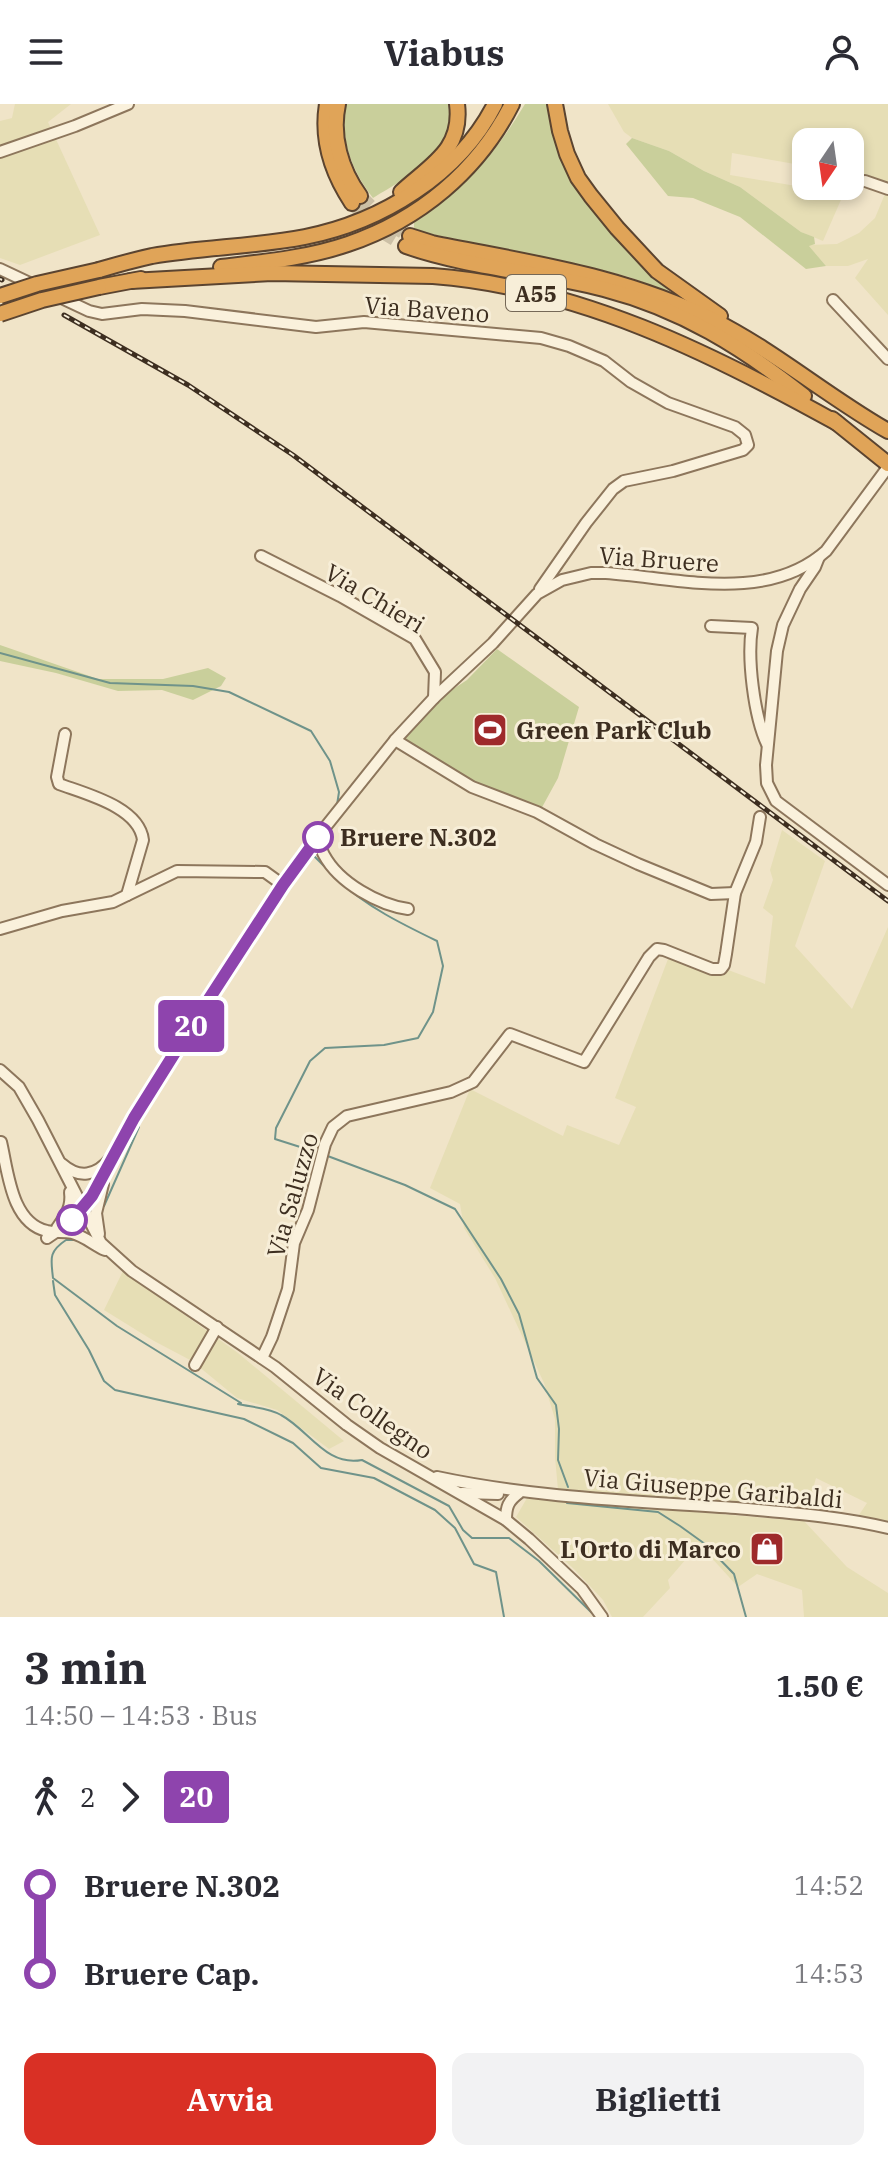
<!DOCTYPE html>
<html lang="it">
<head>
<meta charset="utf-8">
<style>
  :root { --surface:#fff; --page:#f2f2f3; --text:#2b2b33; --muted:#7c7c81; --accent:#d93025 }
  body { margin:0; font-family:"IBM Plex Serif",serif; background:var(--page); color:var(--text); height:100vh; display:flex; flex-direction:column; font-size:30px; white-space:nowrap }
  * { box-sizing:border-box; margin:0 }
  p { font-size:26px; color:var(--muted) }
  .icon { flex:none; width:44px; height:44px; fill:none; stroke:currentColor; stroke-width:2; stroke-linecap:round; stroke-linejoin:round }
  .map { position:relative; height:1513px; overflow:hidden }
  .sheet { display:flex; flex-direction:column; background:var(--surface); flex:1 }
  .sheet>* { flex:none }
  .badge { padding:0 16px; border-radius:6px; font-size:28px; line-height:52px }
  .needle { width:52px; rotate:193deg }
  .controls { position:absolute; left:792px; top:24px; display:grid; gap:16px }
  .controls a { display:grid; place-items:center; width:72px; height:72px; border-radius:16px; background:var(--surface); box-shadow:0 4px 12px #0003; font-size:40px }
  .map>.badge { position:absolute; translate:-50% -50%; box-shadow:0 0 0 4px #fff }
  .legs { display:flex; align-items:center; gap:12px; height:88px; padding:0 24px; font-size:26px }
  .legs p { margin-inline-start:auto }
  .headline { display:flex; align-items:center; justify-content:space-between; height:136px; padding:0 24px }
  h1 { font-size:44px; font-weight:700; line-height:60px }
  .action { display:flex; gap:16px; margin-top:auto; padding:16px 24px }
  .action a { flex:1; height:92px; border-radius:16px; background:var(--accent); color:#fff; font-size:32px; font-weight:700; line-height:92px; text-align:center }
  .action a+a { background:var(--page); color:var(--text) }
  ul { padding:0 24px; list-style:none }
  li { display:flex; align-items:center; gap:28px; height:88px; font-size:30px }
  li i { display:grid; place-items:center; width:12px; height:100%; margin:0 10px; background:currentColor }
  li i::after { content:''; width:20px; height:20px; margin:-10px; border:6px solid; border-radius:50%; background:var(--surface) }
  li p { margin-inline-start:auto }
  li:first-child i { background:linear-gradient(#0000 50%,currentColor 0) }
  li:last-child i { background:linear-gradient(currentColor 50%,#0000 0) }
  header { display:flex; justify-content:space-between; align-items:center; height:104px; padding:0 24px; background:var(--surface); font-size:36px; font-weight:700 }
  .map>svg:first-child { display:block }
</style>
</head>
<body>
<header><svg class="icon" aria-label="menu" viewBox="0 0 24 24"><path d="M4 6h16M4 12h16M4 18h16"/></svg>Viabus<svg class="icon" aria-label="person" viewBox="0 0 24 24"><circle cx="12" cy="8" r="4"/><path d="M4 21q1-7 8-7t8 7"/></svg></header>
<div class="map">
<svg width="888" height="1513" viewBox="0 0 888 1513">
  <rect width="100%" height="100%" fill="#f0e4c8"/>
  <g fill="#e6deb5">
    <polygon points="15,0 71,0 48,18 100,131 20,161 0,154 0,17 12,14"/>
    <polygon points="608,0 888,0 888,211 855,174 868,155 848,162 826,162 808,141 837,140 859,129 875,114 887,85 850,72 850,38 806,38 806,62 732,49 730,71 826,87 829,82 847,82 823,137 801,128 740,83 704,67 669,47 632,34 624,28"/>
    <polygon points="782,726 825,757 795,842 852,905 888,823 888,1418 859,1411 867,1399 816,1374 808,1403 558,1386 555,1353 555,1315 544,1279 495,1174 464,1124 460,1100 430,1084 470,985 563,1032 567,1021 619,1041 636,1003 615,994 668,855 711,868 723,864 765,880 773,812 763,804 773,776 770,766"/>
    <polygon points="123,1167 238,1249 344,1337 329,1345 277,1306 237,1294 192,1257 154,1237 104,1206"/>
    <polygon points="527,1394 804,1417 847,1463 888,1489 888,1513 804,1513 802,1486 757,1470 738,1483 699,1440 668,1476 670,1484 643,1513 612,1513 603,1496 574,1465 516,1413"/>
  </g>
  <g fill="#c9cf9b">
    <path d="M346,0H448C457,49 409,72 373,94C351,65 340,36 346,0Z"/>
    <path d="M525,0H548L552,26L561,53L656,173L671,189L629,173L593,164L426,129L414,124V119C462,88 496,49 525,0Z"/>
    <polygon points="632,34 669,47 704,67 740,83 801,128 814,133 815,140 809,142 826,162 806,165 740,113 693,94 668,92 626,40"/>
    <polygon points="0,541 98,575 163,575 208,564 226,574 221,582 193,596 162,586 118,587 56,569 0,557"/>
    <polygon points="497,545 579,603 558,674 540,707 471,679 403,640 412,612 467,576"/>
  </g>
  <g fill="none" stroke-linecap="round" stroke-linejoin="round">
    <g stroke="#6f938a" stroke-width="2">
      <polyline points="0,549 110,579 193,582 229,588 311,627 330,657 339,688 337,701"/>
      <polyline points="307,737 311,728 323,718"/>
      <polyline points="310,748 334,772"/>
      <path d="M319,1049L275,1035L276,1024L310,957L325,944L384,941L418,934L433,908L443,862L437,837C402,820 367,803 338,776"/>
      <polyline points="325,1051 405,1081 455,1105 501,1175 519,1210 537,1274 556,1301 559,1325 558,1356 568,1383"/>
      <polyline points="104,1102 139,1023 138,1016"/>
      <path d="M79,1136H66C48,1148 51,1155 53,1174L117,1222L241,1299L238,1300C251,1303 270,1304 281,1311C309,1326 326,1363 362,1356L449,1402L463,1426L472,1434H509L539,1457L592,1509"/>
      <polyline points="53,1177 55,1191 89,1246 104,1277 115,1286 244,1315 293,1339 321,1364 374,1374 435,1406 455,1424 474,1460 496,1468 504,1513"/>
      <polyline points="567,1399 658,1408 680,1422 705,1440 734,1470 746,1513"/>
    </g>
    <g stroke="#ccc0a6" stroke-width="14" stroke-dasharray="14 7" stroke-linecap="butt">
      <polyline points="360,92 386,118 410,132"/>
      <polyline points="352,99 378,125 406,142"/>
    </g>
    <g stroke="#8d765c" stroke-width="14">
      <g id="minor">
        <polyline points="0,48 75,22 128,0"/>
        <polyline points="865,77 888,85"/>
        <polyline points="0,165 89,207 102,210 142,205 185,207 316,223 364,218 541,234 569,242 604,257 631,278 668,299 735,323 745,331 748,341 743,346 673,367 624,377 613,385 586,419 540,485"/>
        <polyline points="833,196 888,255"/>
        <polyline points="261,452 340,492 415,535 435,568 434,594"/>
        <polyline points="819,453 815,463 800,485 783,521 777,547 766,661 767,679 776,697 888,781"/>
        <path d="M711,522L752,524C747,554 754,612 767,640"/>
        <path d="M65,630L57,673L59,680C86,690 139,703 143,736L127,791"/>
        <polyline points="395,636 472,683 537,708 595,740 638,760 711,790 735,789"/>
        <path d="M318,733C320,739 321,746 324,751C339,779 379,801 408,805"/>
        <polyline points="0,825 62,807 113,798 177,767 265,768 283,781"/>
        <polyline points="0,966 19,983 38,1016 101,1139 132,1167 275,1263 347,1321 380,1344 506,1416 529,1435 582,1485 602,1513"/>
        <path d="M1,1038C8,1067 11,1119 47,1127C55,1129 64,1127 72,1129C84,1132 94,1141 105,1146"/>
        <path d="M62,1060C79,1075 96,1072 110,1055"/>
        <path d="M57,1124C66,1111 72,1103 70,1088"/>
        <polyline points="99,1130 96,1109 103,1080"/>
        <path d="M47,1134L69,1119L83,1106L105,1070L134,1014L283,781L303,751L395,636L434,594L493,539L537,490L562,476L591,469H606C678,474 766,500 826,447L888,363"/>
        <polyline points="262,1254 272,1233 288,1185 294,1139 308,1106 325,1040 333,1023 347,1012 451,988 473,978 510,930 584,958 649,853 657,845 664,846 712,865 721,865 724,861 726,850 735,789 756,738 760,713"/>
        <polyline points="195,1261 217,1223"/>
        <path d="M437,1373C535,1394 636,1397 736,1404C787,1409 838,1412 888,1424"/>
        <polyline points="462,1389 498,1390"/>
        <path d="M506,1416C506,1403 508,1397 519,1389"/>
      </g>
    </g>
    <g stroke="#5b4430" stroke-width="18">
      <g id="highway">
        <path d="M327,0C321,36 332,69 352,99"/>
        <path d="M338,0C331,32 341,66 360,92"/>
        <polyline points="555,0 560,27 567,50 578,74 591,92 617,124 657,167 720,212"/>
        <path d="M401,88C430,61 463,46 457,0"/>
        <path d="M410,132L432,139C530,159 623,171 713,216C775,247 828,293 888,327"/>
        <path d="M406,142C469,164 540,168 604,185C681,205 742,243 804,292"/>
        <path d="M221,163C263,158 307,154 348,140C419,116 478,67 512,0"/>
        <path d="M99,166C116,161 134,156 152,152C203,143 254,143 305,133C381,118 459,71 495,0"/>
        <path d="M131,177L272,169L433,172C578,183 711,249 837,319"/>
        <polyline points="99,183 141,175"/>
        <polyline points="832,315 888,360"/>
      </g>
    </g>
    <use href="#minor" stroke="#faf1dc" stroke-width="10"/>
    <use href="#highway" stroke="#e0a458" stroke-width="14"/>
    <g stroke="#3d2e20" stroke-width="5">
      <g id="rail">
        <polyline points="0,175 2,176"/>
        <polyline points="64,211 188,281 293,351 888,797"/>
      </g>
    </g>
    <use href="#rail" stroke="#f7eed8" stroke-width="2" stroke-dasharray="6" stroke-linecap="butt"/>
    <g stroke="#5b4430" stroke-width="18" stroke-linecap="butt">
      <g id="highway-bridge">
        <polyline points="0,192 37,180 99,166"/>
        <polyline points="0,210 42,196 99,183"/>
      </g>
    </g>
    <use href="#highway-bridge" stroke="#e0a458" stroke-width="14"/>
  </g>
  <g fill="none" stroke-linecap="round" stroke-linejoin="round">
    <g stroke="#fff" stroke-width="18">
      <polyline id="line-1" points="72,1116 92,1092 134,1014 194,918 283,781 318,733"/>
    </g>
    <use href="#line-1" stroke="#8e44ad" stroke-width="12"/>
  </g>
  <defs>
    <g id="stadium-square" transform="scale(1.8)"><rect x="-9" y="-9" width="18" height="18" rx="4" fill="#9e2a2b" stroke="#f7eed8"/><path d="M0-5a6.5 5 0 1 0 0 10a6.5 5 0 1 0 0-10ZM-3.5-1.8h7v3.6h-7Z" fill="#fff"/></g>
    <g id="shop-square" transform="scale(1.8)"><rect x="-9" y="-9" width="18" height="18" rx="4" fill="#9e2a2b" stroke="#f7eed8"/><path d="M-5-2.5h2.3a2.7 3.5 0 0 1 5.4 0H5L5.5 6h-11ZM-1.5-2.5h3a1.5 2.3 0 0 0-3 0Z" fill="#fff"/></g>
  </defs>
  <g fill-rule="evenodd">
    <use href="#stadium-square" x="490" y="626"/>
    <use href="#shop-square" x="767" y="1445"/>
  </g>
  <g fill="#fff" stroke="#8e44ad" stroke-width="4">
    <circle cx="318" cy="733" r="14"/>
    <circle cx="72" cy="1116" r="14"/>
  </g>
  <g text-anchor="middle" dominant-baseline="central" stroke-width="6" stroke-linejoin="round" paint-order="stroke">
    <rect fill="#f7eed8" stroke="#756857" stroke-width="2" x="506" y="171" width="60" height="36" rx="6"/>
    <g font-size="22" font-weight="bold" fill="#3d2e20">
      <text x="536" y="189">A55</text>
    </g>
    <g font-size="24" fill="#3d2e20" stroke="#f7eed8">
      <text transform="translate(427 205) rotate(4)">Via Baveno</text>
      <text transform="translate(659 455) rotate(4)">Via Bruere</text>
      <text transform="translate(375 494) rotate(31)">Via Chieri</text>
      <text transform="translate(292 1091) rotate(-74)">Via Saluzzo</text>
      <text transform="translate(373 1309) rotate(35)">Via Collegno</text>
      <text transform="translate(713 1384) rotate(5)">Via Giuseppe Garibaldi</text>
    </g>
    <g font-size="24" font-weight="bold" fill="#3d2e20" stroke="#f7eed8" text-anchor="start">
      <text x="516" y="626">Green Park Club</text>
      <text x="741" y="1445" text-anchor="end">L'Orto di Marco</text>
    </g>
    <g font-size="24" font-weight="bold" fill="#3d2e20" stroke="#f7eed8" text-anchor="start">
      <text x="340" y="733">Bruere N.302</text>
    </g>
  </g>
</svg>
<div class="controls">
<a><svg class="needle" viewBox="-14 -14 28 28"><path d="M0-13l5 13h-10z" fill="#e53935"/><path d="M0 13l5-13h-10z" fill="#7c7c81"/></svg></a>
</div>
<b class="badge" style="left:191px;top:922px;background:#8e44ad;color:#fff">20</b>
</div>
<section class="sheet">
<div class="headline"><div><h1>3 min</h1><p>14:50 – 14:53 · Bus</p></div><b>1.50 €</b></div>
<div class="legs"><svg class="icon" aria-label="walk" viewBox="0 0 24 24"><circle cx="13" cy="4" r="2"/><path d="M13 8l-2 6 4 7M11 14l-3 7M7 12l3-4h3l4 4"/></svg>2<svg class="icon" aria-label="forward" viewBox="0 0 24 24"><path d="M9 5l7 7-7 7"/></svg><b class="badge" style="background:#8e44ad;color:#fff">20</b></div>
<ul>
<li><i style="color:#8e44ad"></i><b>Bruere N.302</b><p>14:52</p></li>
<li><i style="color:#8e44ad"></i><b>Bruere Cap.</b><p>14:53</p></li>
</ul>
<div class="action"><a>Avvia</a><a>Biglietti</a></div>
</section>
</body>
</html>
